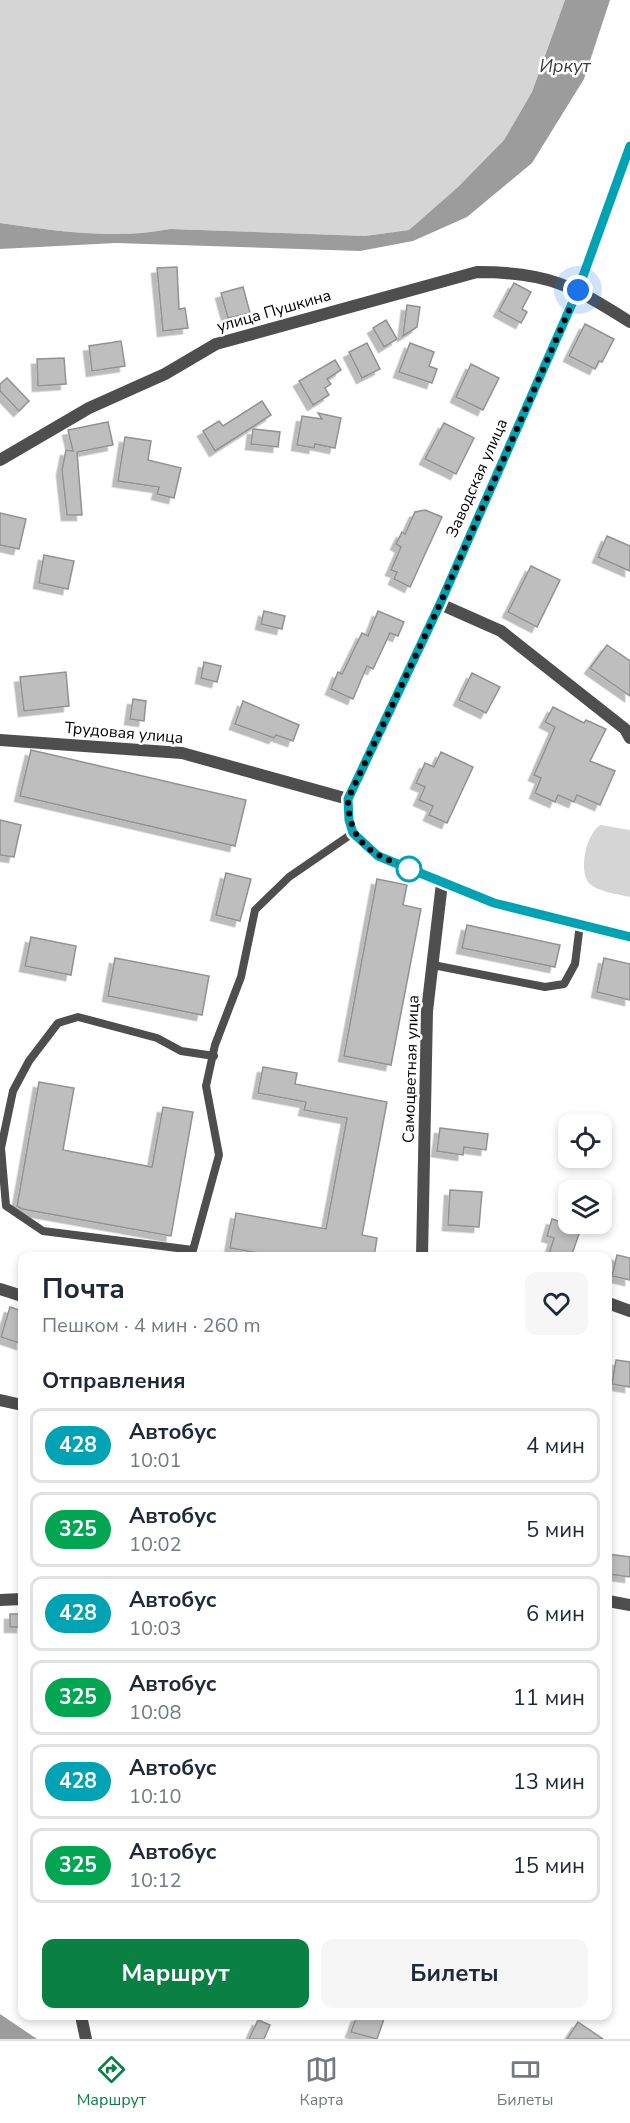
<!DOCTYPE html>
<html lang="ru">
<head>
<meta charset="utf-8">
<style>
  :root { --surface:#fff; --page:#f6f6f7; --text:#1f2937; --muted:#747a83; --line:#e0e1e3; --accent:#0b8043 }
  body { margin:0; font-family:"Nunito Sans",sans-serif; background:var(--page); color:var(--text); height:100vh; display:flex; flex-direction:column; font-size:22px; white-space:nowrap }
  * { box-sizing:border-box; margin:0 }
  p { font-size:20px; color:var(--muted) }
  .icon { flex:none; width:33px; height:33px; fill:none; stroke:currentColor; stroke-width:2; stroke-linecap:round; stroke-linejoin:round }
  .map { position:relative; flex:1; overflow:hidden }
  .sheet { position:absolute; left:18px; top:1252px; width:594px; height:768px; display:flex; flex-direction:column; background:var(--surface); border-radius:12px; box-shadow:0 3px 9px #0003 }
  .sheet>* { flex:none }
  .badge { padding:0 12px; border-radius:20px; font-size:21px; line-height:39px }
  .controls { position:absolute; left:558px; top:1114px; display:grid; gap:12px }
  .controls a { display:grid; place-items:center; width:54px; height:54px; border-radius:12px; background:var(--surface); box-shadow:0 3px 9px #0003; font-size:30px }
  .you { position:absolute; width:30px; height:30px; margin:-15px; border:4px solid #fff; border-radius:50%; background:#1a73e8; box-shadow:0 0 0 9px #1a73e833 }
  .map>.badge { position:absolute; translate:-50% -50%; box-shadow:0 0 0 3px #fff }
  h2 { padding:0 24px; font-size:22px; line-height:54px }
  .round { display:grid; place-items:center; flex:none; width:63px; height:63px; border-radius:12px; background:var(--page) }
  .summary { display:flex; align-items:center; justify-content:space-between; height:102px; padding:0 24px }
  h1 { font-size:28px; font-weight:700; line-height:45px }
  .action { display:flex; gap:12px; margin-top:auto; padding:12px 24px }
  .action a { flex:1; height:69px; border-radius:12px; background:var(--accent); color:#fff; font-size:24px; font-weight:700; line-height:69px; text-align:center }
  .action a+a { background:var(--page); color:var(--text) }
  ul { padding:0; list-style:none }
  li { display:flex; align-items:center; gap:18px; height:75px; margin:0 12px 9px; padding:0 12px; border:3px solid var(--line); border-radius:12px }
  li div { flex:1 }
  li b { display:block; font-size:22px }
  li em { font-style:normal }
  li .badge { min-width:66px; font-weight:700; text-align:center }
  .dock { display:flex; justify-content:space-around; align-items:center; height:84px; border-top:2px solid var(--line); background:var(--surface); font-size:16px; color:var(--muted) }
  .dock a { display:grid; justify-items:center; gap:3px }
  .dock .active { color:var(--accent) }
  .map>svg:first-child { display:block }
</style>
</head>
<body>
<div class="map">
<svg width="630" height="2039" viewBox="0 0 630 2039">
  <defs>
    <filter id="shadow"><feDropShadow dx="-5.5" dy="5.5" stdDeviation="0" flood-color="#0004"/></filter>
  </defs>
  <rect width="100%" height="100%" fill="#fff"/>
  <g fill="#d5d5d5">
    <path d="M0,0H565L532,92L504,140L458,187L409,230L365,236L170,229C114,240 56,231 0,223Z"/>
    <path d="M601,825L630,830V897C618,894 599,892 590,884C577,872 587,831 601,825Z"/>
  </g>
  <g fill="#9c9c9c">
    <path d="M565,0H610L584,79L532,163L467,217L413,241L360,251L116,243L0,249V223C56,231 114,240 170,229L365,236L409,230L458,187L504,140L532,92Z"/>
    <polygon points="0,2014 37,2039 0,2039"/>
  </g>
  <g fill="#bebebe" stroke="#929292" stroke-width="1.5" filter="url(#shadow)">
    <polygon points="177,267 179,309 185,308 188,328 163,331 157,268"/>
    <polygon points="514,283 531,292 522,309 527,312 521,323 499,311"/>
    <polygon points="243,287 250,313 228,318 221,293"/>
    <polygon points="407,305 420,307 417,327 403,336"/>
    <polygon points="386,320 397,339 384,347 373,328"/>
    <polygon points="585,324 614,339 602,362 599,361 595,369 569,356"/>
    <polygon points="121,341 125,366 92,371 89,346"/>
    <polygon points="367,343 380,369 362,378 349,352"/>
    <polygon points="410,343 434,352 429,366 437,369 432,383 399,372"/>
    <polygon points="64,358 66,384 38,386 37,359"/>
    <polygon points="335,360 341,370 327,379 331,384 325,388 329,395 313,405 299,381"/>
    <polygon points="471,364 499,378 483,410 456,397"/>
    <polygon points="7,378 29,401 19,411 0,391 0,384"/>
    <polygon points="262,401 271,415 215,451 203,431 219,421 223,426"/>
    <polygon points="318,413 341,418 335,448 315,444 314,448 297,445 302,416 322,419"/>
    <polygon points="108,422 113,445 77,452 82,515 67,515 62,470 66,450 73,451 68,430"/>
    <polygon points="444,423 474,438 456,474 425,459"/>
    <polygon points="253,429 280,432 278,447 251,444"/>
    <polygon points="125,437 151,441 148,460 181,468 174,498 157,494 159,487 118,481"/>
    <polygon points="425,510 442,517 410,587 394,579 397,572 391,570 401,547 396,544 402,532 405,534 415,512"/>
    <polygon points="0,513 26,519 19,549 0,545"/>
    <polygon points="607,536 630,546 630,571 598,557"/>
    <polygon points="44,555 74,561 68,589 39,583"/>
    <polygon points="531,566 560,580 537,627 508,612"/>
    <polygon points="264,611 285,616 282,629 261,624"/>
    <polygon points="378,611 404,622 398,636 390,633 373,669 367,666 353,699 331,689 338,672 342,674 362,633 368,636"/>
    <polygon points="607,645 630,661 630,696 590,668"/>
    <polygon points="204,662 221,666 217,682 201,678"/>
    <polygon points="66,672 69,706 24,711 20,677"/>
    <polygon points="472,673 500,687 486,713 459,700"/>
    <polygon points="133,699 146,701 144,721 130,719"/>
    <polygon points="243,701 299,725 293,741 276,735 274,738 235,724"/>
    <polygon points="553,707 584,723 586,720 606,729 590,761 615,771 600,805 577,795 574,802 558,795 555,802 535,793 541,778 534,775 555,727 545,722"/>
    <polygon points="31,750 246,800 235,846 20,796"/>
    <polygon points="441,752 473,767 447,823 429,815 433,806 419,800 425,787 416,783 425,763 434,767"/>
    <polygon points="0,820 21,825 14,857 0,855"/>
    <polygon points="226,873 251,879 240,921 216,915"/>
    <polygon points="377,879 407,885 403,905 421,909 391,1065 344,1056"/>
    <polygon points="467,925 560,945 555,967 462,948"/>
    <polygon points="31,937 76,946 71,975 25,966"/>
    <polygon points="115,958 209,976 202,1015 108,996"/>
    <polygon points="604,958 630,964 630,1000 597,992"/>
    <polygon points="263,1067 297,1073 295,1084 387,1102 362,1235 377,1238 374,1257 281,1257 230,1248 236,1213 326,1229 347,1118 304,1110 306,1102 258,1093"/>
    <polygon points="39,1082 74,1088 63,1150 152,1167 163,1107 193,1112 171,1236 22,1209 17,1206"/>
    <polygon points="440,1128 488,1134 486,1150 464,1147 463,1155 437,1151"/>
    <polygon points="450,1190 482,1192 479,1227 448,1225"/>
    <polygon points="552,1219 571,1225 569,1230 579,1234 571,1257 548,1257 554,1238 547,1236"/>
    <polygon points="617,1255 630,1258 630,1280 612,1276"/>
    <polygon points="10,1307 22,1311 22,1344 1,1337"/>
    <polygon points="616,1360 630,1362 630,1387 612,1384"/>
    <polygon points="608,1554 630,1557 630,1577 608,1574"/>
    <rect x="10" y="1614" width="12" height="13"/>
    <polygon points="357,2016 385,2016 377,2039 351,2032"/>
    <polygon points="258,2020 270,2025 264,2039 249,2039"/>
    <polygon points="578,2022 603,2039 567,2039"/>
  </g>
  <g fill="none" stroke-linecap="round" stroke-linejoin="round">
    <g stroke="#4e4e4e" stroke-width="8">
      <polyline points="433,965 545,987 564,984 575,964 580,924"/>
      <polyline points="214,1056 181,1051 157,1038 78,1017 58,1023 29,1061 13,1091 1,1148 6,1206 43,1231 193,1250 219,1155 206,1086 215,1045 241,977 255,910 289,877 353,833"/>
    </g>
    <g stroke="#4e4e4e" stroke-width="12">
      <path d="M0,460L89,408L165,374L216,344L477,272C548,272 571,285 630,322"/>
      <polyline points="440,604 501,631 625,729 630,738"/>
      <polyline points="0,740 182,753 348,799"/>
      <polyline points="422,1257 427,1011 442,883"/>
      <polyline points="0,1289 22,1296"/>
      <polyline points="608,1303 630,1311"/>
      <polyline points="0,1400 22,1405"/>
      <polyline points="0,1600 22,1599"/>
      <polyline points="608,1601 630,1605"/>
      <polyline points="81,2016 86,2039"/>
    </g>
    <polyline stroke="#4e4e4e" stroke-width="12" points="630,146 578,290 440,604 348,799 349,820 353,833 378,856 494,903 630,937"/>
  </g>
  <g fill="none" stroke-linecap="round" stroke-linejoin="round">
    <g stroke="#fff" stroke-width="14">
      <polyline id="line" points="630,146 578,290 440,604 348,799 349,820 353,833 378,856 494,903 630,937"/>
    </g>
    <use href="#line" stroke="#00a3b4" stroke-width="9"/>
    <path stroke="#000" stroke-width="6" stroke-dasharray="0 10.8" d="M409,869C371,853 349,844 348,799L440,604L578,290"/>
  </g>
  <circle fill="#fff" stroke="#00a3b4" stroke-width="3" cx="409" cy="869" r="12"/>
  <g text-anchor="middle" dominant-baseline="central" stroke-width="5" stroke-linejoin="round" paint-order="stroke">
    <g font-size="16" fill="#000" stroke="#fff">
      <text transform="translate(274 311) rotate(-16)">улица Пушкина</text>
      <text transform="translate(477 478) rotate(-66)">Заводская улица</text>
      <text transform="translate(124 733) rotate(5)">Трудовая улица</text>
      <text transform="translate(411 1069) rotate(-88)">Самоцветная улица</text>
    </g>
    <g font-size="18" font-style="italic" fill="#3d3d3d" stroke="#fff">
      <text x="565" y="66">Иркут</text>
    </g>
  </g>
</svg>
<div class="controls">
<a><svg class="icon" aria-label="locate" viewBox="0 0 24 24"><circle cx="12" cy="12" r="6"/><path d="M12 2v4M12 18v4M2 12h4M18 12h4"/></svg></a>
<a><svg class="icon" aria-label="layers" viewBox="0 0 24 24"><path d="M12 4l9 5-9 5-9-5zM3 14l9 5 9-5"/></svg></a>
</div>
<div class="you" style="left:578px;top:290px"></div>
<section class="sheet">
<div class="summary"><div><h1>Почта</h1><p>Пешком · 4 мин · 260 m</p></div><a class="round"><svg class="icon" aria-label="heart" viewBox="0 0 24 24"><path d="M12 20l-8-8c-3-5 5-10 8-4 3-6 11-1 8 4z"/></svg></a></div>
<h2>Отправления</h2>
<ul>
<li><span class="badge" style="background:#00a3b4;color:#fff">428</span><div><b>Автобус</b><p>10:01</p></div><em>4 мин</em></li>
<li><span class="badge" style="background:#00a651;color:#fff">325</span><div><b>Автобус</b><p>10:02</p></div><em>5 мин</em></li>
<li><span class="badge" style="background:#00a3b4;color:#fff">428</span><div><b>Автобус</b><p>10:03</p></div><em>6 мин</em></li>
<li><span class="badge" style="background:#00a651;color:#fff">325</span><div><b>Автобус</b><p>10:08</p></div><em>11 мин</em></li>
<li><span class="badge" style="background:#00a3b4;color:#fff">428</span><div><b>Автобус</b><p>10:10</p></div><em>13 мин</em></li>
<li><span class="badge" style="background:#00a651;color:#fff">325</span><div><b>Автобус</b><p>10:12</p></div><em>15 мин</em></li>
</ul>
<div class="action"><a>Маршрут</a><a>Билеты</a></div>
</section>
</div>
<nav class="dock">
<a class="active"><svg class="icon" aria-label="directions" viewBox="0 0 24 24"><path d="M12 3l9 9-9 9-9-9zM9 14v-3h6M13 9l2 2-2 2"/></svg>Маршрут</a>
<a><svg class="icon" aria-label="map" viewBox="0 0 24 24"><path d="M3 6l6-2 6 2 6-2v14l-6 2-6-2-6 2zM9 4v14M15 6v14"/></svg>Карта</a>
<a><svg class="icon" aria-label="tickets" viewBox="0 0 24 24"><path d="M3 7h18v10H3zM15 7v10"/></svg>Билеты</a>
</nav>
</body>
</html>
